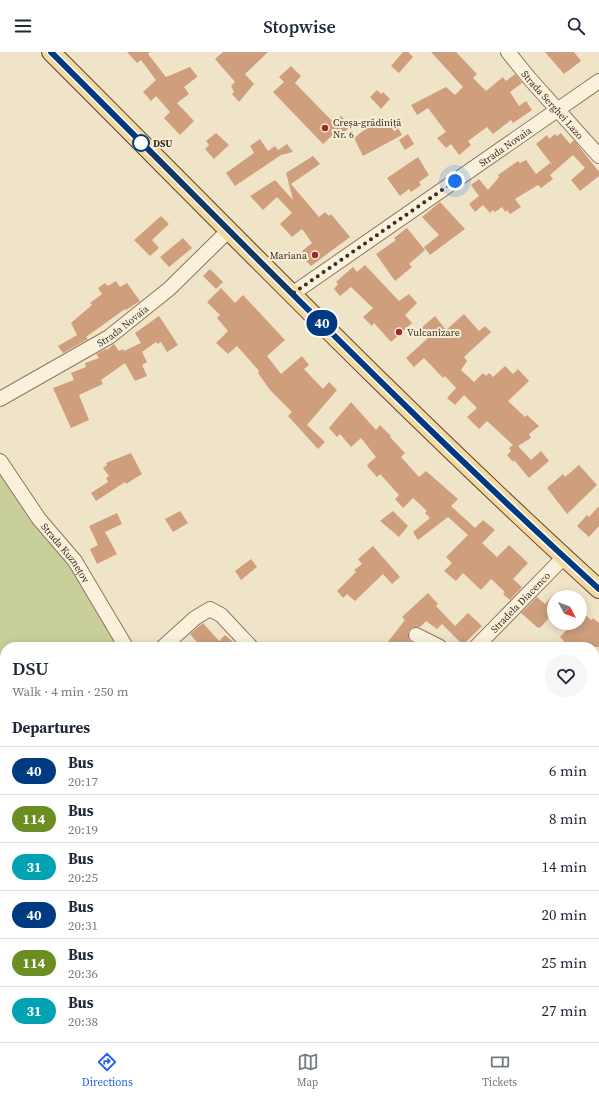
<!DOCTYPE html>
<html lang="en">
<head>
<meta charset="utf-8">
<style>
  :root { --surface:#fff; --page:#f6f6f7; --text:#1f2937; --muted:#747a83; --line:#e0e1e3; --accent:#2563eb }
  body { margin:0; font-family:"Source Serif 4",serif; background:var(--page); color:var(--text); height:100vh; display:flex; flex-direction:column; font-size:15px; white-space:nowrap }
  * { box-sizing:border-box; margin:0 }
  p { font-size:13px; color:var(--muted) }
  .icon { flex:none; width:22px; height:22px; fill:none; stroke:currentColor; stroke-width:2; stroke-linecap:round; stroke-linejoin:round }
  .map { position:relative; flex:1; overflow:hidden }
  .drawer { position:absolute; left:0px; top:590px; width:599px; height:400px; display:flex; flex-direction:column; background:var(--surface); border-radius:16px 16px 0 0; box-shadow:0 2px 10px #0003 }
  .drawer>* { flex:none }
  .badge { padding:0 8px; border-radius:13px; font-size:14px; line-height:26px }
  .needle { width:26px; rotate:131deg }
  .controls { position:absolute; left:547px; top:538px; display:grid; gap:8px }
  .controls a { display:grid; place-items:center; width:40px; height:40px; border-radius:50%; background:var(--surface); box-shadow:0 2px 10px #0003; font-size:20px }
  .you { position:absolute; width:20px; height:20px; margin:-10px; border:3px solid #fff; border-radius:50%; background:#1a73e8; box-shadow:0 0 0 6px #1a73e833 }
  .map>.badge { position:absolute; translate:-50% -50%; box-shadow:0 0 0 2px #fff }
  h2 { padding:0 12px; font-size:15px; line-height:36px }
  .round { display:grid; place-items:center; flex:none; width:42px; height:42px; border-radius:21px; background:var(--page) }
  .summary { display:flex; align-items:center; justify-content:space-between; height:68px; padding:0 12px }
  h1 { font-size:19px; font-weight:600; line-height:30px }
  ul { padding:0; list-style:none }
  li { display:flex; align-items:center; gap:12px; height:48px; padding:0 12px; border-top:1px solid var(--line) }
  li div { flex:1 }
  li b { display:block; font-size:15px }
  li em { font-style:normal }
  li .badge { min-width:44px; font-weight:700; text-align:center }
  header { display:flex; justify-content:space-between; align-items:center; height:52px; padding:0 12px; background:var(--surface); font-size:18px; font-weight:600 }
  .dock { display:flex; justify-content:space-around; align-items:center; height:56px; border-top:1px solid var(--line); background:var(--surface); font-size:11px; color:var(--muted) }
  .dock a { display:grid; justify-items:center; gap:2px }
  .dock .selected { color:var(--accent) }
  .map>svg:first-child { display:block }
</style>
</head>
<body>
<header><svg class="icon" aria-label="menu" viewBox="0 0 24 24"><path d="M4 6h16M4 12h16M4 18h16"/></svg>Stopwise<svg class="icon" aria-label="search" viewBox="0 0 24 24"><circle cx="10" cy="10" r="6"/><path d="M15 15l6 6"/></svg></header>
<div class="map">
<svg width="599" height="990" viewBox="0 0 599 990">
  <rect width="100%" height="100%" fill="#f0e4c8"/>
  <polygon fill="#c9cf9b" points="0,420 32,471 73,519 119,595 5,595 5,918 0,918"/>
  <polygon fill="#a9c4bc" stroke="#6f938a" points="0,936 5,936 5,985 351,985 355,990 0,990"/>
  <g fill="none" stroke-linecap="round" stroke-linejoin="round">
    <polyline stroke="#6f938a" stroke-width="3.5" points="594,897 599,896"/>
    <g stroke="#a9c4bc" stroke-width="20">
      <polyline points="0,727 5,730"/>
      <polyline points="434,985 439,990"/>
    </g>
  </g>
  <g fill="#cf9f7d">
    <polygon points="127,0 150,0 148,2 166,25 190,15 197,24 197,25 184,35 189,42 177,51 194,69 180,83 164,66 170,60 156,44 151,49 143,40 156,28 141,8 137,11"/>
    <polygon points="223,0 268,0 245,22 254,32 239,50 232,42 234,40 231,34 235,30 215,7"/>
    <polygon points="403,0 408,0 413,5 399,21 391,14"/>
    <polygon points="431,0 456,0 477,22 473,26 486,39 503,25 506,29 515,22 522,31 510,40 519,54 526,49 532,58 513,71 511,68 493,82 487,75 468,89 471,93 459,103 451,92 446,96 437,86 446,80 428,56 417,63 411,53 446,35 455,43 463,35"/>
    <polygon points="545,0 574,0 581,9 564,22"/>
    <polygon points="291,14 301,24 295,31 334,71 341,64 351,74 339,85 335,81 323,92 273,40 284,30 279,25"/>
    <polygon points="377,38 381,42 383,40 390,47 381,57 370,45"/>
    <polygon points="378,67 386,76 395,71 402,83 363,104 354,86"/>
    <polygon points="216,81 229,93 214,107 205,97 209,93 206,89"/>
    <polygon points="561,81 570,92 574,88 599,120 599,124 580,139 571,128 585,116 573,103 550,123 553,127 541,136 538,133 515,147 521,155 510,162 507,158 505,160 502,155 495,160 493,158 490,161 483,153 475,160 469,152 479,144 471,133 479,127 488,138 499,125 498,123 518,109 520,111 526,108 536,122 550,111 553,114 536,92 547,83 549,87 555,82 557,84"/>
    <polygon points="408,82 414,92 405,98 399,88"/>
    <polygon points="260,87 268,99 275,94 278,98 287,92 293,100 281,103 235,134 226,121 254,101 250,94"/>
    <polygon points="313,104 320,112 291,132 319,165 325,160 329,164 331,162 350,185 311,214 303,206 306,204 302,199 312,191 302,177 292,185 280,172 292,161 277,145 263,158 250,144 275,128 293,148 286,121"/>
    <polygon points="418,105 429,123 419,130 421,133 411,140 409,137 400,144 387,126"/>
    <polygon points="440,150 465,177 430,203 424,195 439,183 422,165"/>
    <polygon points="161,164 169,172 152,188 159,196 150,204 134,188"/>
    <polygon points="407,176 425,198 409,212 412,215 395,229 376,202 396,188 394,186"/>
    <polygon points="183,186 192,196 169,215 160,205"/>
    <polygon points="365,213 399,249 409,242 417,251 405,263 412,271 391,290 374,271 372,274 363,265 373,256 351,235 340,244 334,237 338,232 336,230 353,215 357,220"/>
    <polygon points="210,217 223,230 216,237 203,224"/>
    <polygon points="116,229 120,235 127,231 140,249 126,258 125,257 86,285 88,287 63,301 58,294 77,283 71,271 92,253 90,251 102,242 98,236 105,231 108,234"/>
    <polygon points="221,236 235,251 243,243 285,288 267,304 281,322 302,304 309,313 304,317 323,337 329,330 337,338 307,373 325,390 318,397 288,364 292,360 270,338 258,321 259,319 237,294 228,302 216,291 228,279 217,266 220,263 207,250"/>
    <polygon points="464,262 479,279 485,274 491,280 464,305 467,309 461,318 474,330 483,321 486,324 489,321 493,325 505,314 513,322 518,317 529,329 508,349 525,365 527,363 539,374 529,382 531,386 518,394 531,408 541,399 549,409 529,426 514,408 513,410 507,403 511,399 509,396 513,393 487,369 479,377 467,365 477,356 464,343 455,353 447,346 456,336 445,324 443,326 424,306 414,315 406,306 429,285 421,276 435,264 446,278"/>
    <polygon points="159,264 178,293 167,300 161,290 158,292 156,290 142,300 147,310 142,313 147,324 135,329 125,311 101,328 103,332 79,343 89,368 71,376 53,336 74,328 71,321 86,315 85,311 99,306 96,302 106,297 107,298 114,292 119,299 123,297 124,299 141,291 135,281"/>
    <polygon points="351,350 376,378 380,373 391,384 390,385 405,401 401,405 419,425 426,419 458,447 451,454 475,476 483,468 495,478 482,491 497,505 509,493 528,511 513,527 522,535 510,548 503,542 505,540 491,527 481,538 463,521 456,529 444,519 452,511 446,505 468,483 448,465 418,488 413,480 430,466 425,461 427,459 413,446 403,456 395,447 399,443 380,422 377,425 368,415 367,413 376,405 361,386 351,395 340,382 337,385 329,376"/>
    <polygon points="131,401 142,422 126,432 125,430 96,449 91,441 108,430 106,426 109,424 103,416 107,413 106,411"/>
    <polygon points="579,413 597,433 567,462 547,436 563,422 565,425"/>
    <polygon points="599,454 599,474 589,485 577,474 587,463 589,465"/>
    <polygon points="180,459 188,471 173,480 165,467"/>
    <polygon points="393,459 408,474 399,485 380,469"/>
    <polygon points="117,461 122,472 105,480 117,502 97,512 90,497 98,493 89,474"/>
    <polygon points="373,494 400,525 392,532 383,522 355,549 347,542 343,546 337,539 356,520 354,518 362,512 358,507"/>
    <polygon points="251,507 257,515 241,528 235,519"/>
    <polygon points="428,541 438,552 436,554 455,574 468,561 482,574 463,593 442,572 437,577 426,569 420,575 412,576 408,580 409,588 420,595 384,595 405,568 402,565"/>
    <polygon points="554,542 554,560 541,575 538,576 521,561 537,545 545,552"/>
    <polygon points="580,558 591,568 593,566 599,571 599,595 569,595 560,585 573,571 580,571"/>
    <polygon points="203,571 219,589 225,583 239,595 201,595 190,582"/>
  </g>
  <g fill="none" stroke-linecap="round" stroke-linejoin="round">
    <g stroke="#8d765c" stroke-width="16">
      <g id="minor">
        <path id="s1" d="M508,0L529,26L599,104"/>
        <path id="s2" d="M292,242L599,29"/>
        <path id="s3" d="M0,347L109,285L169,237L228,179"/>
        <path id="s4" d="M0,409L39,467L75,509L126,595"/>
        <polyline points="416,583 440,595"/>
        <polyline points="163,595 195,566 210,557 221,563 251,595"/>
        <path id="s5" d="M476,595L564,505"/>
        <polyline points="594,856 599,862"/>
      </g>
    </g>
    <g stroke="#5b4430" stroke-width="20">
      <path id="major" d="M51,0C232,181 410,365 599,537"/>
    </g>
    <g stroke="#8d765c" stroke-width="2" stroke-dasharray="3 2" stroke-linecap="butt">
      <polyline points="0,927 5,926"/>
      <polyline points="374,985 379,990"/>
    </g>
    <use href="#minor" stroke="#faf1dc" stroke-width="14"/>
    <use href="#major" stroke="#f3d9a0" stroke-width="18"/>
  </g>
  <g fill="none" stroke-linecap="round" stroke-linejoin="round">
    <g stroke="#fff" stroke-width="9">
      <path id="line" d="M51,0C232,180 410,365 599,537"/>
    </g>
    <use href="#line" stroke="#003b80" stroke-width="6"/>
    <polyline stroke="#3d2e20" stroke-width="4" stroke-dasharray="0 7.2" points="141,91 292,242 455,129"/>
  </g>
  <g fill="#9e2a2b" stroke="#f7eed8" stroke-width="1.5">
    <circle cx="325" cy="76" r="4"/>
    <circle cx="315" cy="203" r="4"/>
    <circle cx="399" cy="280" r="4"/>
  </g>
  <circle fill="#fff" stroke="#003b80" stroke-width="2" cx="141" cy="91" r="8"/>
  <g text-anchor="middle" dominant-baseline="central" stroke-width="4" stroke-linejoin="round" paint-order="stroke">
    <g font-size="10" fill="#3d2e20" stroke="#f7eed8">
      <text stroke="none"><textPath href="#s1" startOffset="69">Strada Serghei Lazo</textPath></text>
      <text stroke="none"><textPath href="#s2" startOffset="259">Strada Novaia</textPath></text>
      <text stroke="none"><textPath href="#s3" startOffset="143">Strada Novaia</textPath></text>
      <text stroke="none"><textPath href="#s4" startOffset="113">Strada Kuznețov</textPath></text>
      <text stroke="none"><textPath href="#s5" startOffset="63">Stradela Diacenco</textPath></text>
    </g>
    <g font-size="10" fill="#3d2e20" stroke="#f7eed8" text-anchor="start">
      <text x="333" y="70">Creșa-grădiniță<tspan x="333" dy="12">Nr. 6</tspan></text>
      <text x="307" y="203" text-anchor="end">Mariana</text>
      <text x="407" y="280">Vulcanizare</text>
    </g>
    <g font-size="10" font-weight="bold" fill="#3d2e20" stroke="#f7eed8" text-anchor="start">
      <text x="153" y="91">DSU</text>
    </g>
  </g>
</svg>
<div class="controls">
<a><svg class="needle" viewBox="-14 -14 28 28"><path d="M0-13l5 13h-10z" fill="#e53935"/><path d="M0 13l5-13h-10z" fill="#747a83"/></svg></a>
</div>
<div class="you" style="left:455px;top:129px"></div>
<b class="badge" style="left:322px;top:271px;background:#003b80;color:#fff">40</b>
<section class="drawer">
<div class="summary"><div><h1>DSU</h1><p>Walk · 4 min · 250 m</p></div><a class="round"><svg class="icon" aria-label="heart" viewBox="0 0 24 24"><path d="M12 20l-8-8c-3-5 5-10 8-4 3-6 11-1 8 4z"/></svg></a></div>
<h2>Departures</h2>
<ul>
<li><span class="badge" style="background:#003b80;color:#fff">40</span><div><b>Bus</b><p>20:17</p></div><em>6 min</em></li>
<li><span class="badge" style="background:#6b8e23;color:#fff">114</span><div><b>Bus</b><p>20:19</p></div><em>8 min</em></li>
<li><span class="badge" style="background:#00a3b4;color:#fff">31</span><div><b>Bus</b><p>20:25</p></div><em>14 min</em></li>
<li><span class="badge" style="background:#003b80;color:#fff">40</span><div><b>Bus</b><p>20:31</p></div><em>20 min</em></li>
<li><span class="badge" style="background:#6b8e23;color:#fff">114</span><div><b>Bus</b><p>20:36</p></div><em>25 min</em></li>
<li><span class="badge" style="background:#00a3b4;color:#fff">31</span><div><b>Bus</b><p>20:38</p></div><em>27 min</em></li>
</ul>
</section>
</div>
<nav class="dock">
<a class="selected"><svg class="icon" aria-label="directions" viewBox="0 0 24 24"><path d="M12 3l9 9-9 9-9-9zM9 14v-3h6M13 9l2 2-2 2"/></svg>Directions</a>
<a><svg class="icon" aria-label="map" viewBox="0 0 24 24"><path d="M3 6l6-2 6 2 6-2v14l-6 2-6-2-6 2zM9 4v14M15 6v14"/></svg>Map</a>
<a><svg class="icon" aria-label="tickets" viewBox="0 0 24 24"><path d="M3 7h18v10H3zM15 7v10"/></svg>Tickets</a>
</nav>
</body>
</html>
